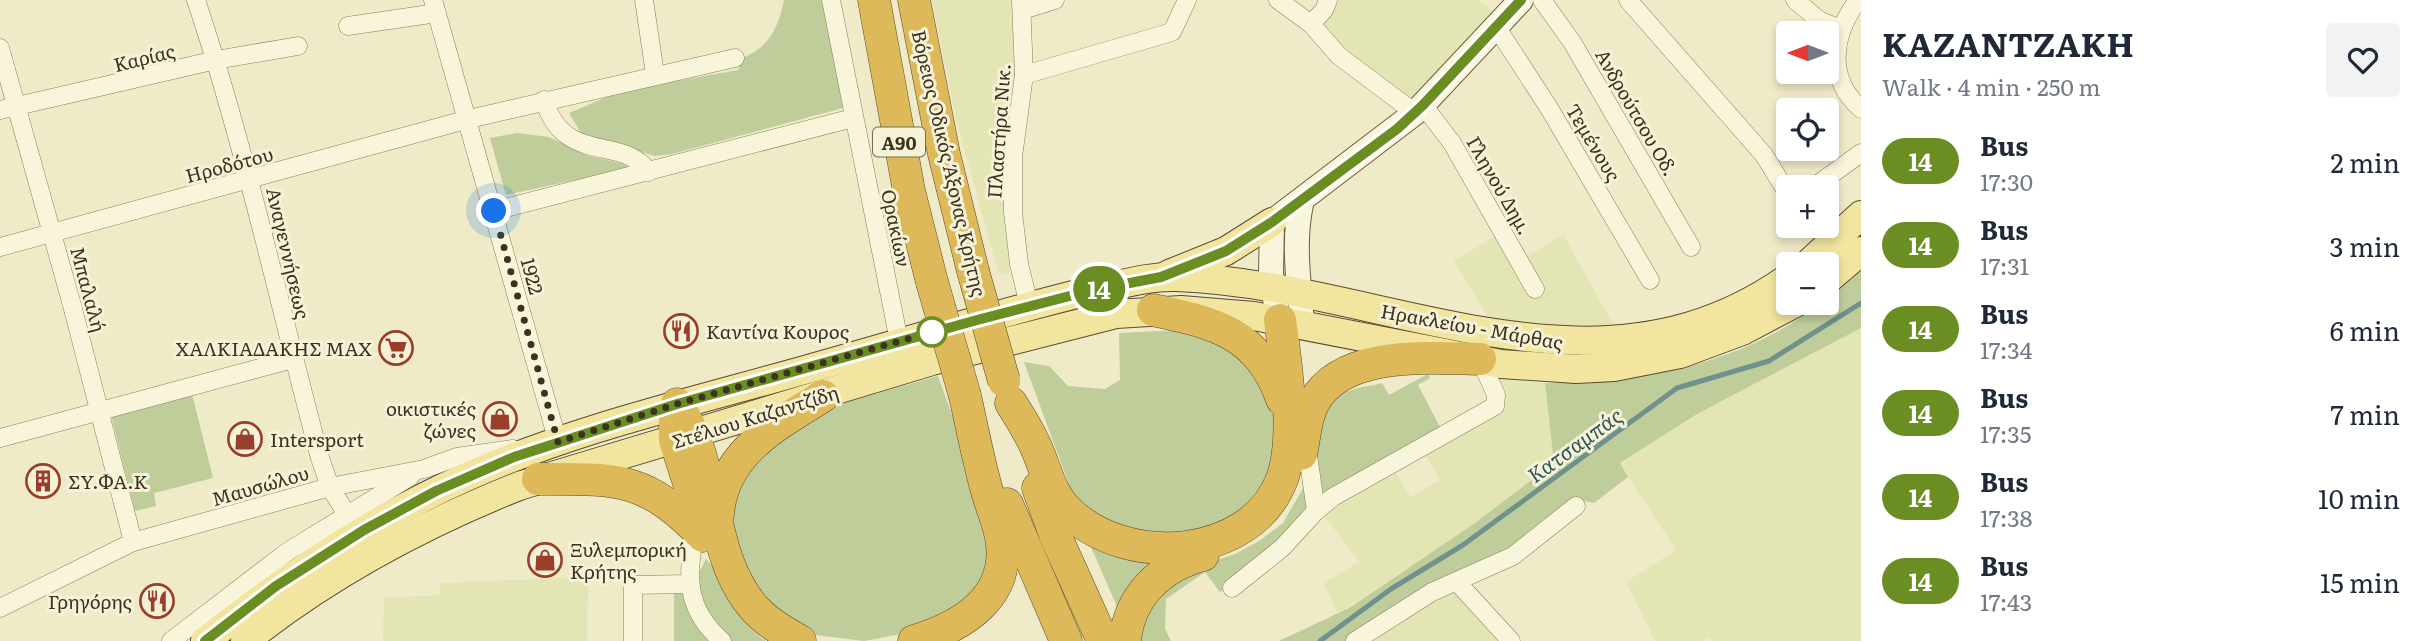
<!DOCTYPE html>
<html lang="en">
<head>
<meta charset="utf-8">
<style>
  :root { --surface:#fff; --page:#f2f2f3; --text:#1f2937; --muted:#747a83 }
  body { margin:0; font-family:Literata,serif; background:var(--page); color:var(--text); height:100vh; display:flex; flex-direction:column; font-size:26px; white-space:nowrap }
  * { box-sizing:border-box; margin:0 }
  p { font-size:23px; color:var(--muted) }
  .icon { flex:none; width:38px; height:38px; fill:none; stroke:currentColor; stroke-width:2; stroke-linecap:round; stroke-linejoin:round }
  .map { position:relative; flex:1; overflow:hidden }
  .details { display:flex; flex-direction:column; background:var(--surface); width:560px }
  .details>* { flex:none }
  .badge { padding:0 14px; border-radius:23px; font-size:24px; line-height:46px }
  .needle { width:46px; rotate:270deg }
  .controls { position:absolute; left:1776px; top:21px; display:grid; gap:14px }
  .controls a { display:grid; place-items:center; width:63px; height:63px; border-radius:7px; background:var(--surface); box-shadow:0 4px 10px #0003; font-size:35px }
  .you { position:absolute; width:35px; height:35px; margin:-18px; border:5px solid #fff; border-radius:50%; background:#1a73e8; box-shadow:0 0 0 10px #1a73e833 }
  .map>.badge { position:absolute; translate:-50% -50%; box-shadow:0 0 0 4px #fff }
  .round { display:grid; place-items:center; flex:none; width:74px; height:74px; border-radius:7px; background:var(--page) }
  .summary { display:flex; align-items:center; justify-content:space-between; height:119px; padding:0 21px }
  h1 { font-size:33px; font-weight:700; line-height:52px }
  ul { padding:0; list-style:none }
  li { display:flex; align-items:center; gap:21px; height:84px; padding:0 21px }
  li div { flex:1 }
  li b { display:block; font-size:26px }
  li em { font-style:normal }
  li .badge { min-width:77px; font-weight:700; text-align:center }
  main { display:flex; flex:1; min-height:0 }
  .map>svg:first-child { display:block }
</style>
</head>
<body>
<main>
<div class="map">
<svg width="1861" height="641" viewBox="0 0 1861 641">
  <rect width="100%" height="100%" fill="#efeac8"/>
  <g fill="#e4e5b5">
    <polygon points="932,0 1014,0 1018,49 1004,184 1010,271 1006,275 998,271 956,119"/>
    <polygon points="1339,0 1477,0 1498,14 1409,103 1338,49 1321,25"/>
    <polygon points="1563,234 1615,328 1574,329 1489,318 1454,261 1495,236 1526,257"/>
    <polygon points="1861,328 1861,641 1713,641 1709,637 1702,641 1655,641 1626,582 1676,550 1619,463 1697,414"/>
    <polygon points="1497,379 1545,383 1554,463 1475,523 1338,614 1324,583 1359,562 1323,514 1393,468 1410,497 1440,480 1423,451 1498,412"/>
    <polygon points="588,577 587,641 383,641 384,598 439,595 440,583"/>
    <polygon points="1458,590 1498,641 1363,641 1427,600"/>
  </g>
  <g fill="#bfcd9b">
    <path d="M784,0H824L843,108L672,154L655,156L581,133L569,113L621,91L738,70L744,57C770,47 779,25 784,0Z"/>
    <polygon points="517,133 549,137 590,156 628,165 626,169 506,195 490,138"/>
    <path d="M1861,270V328L1697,414L1620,463L1628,477L1594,503L1580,500L1530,540L1349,641H1279L1349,608L1475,523L1554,463L1545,383C1640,383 1744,364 1820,303H1827V297Z"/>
    <polygon points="1178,330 1206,333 1248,361 1273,410 1276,426 1273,481 1220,530 1128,534 1075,501 1024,362 1049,366 1068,386 1105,389 1120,380 1119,333"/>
    <path d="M1428,374L1430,378L1418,385L1442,431L1320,499C1319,469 1308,421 1335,398C1347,388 1368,387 1382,383L1389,395Z"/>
    <polygon points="938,376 975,479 990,533 983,590 917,631 864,641 816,635 792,625 758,595 729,526 740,474 812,417 850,401"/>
    <polygon points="192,394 213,478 154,493 156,506 135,511 111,415"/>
    <polygon points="1306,483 1309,508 1259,563 1220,592 1205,572 1166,599 1165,629 1171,641 1138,641 1141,615 1184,571 1235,554 1259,541 1283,523"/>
    <polygon points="1088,540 1169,557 1121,616"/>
    <path d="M706,559C731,585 729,617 766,641H729L700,608L699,573Z"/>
    <polygon points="674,591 686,593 714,641 674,641"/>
  </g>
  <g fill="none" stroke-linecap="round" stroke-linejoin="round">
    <polyline stroke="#6f928f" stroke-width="5" points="1320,641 1391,589 1463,545 1677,388 1769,361 1861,303"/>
    <g stroke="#8b7d5c" stroke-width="19">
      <g id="street">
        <path d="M196,0C246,150 279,305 320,458L330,487L346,513"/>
        <polyline points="433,0 558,442"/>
        <polyline points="644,0 655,74"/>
        <polyline points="831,0 899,341"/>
        <polyline points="1021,0 1024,75 1013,157 1013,212 1019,264 1029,305"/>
        <polyline points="1278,0 1311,24 1339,56 1415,113"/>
        <polyline points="1542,0 1572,42 1691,247"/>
        <polyline points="1628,0 1764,155 1788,194"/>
        <polyline points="1795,0 1820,21 1841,29"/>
        <path d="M1858,0C1832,35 1826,78 1861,109"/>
        <polyline points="1023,10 1055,0"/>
        <polyline points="1311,24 1324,10 1328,0"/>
        <polyline points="348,26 437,13"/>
        <polyline points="1497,28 1549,108 1650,280"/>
        <polyline points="0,48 72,305 133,542"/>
        <polyline points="1024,75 1172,32 1187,0"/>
        <path d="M544,100C565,167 623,134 649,172"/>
        <polyline points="1423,105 1452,143 1535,289"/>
        <polyline points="0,110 216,60 298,46"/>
        <polyline points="1814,187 1861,153"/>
        <polyline points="494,211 853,118"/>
        <polyline points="0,247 469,119 735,58"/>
        <polyline points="0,438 293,359"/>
        <polyline points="1302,448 1309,462 1316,511"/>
        <path d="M695,528C688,575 683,607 722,641"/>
        <polyline points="1457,582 1511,641"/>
        <polyline points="1232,588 1282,548 1316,511 1333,497 1495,406 1496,395 1480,359"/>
        <polyline points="0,608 133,542 330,487 424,469 457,457 513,449"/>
        <polyline points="171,641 287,552 411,476"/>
        <polyline points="633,641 633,585 690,584"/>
        <polyline points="1355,641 1432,592 1513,556 1576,506"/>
      </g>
    </g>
    <g stroke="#6d5e3f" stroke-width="26">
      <g id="secondary">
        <path d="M1302,200C1292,241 1299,282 1302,323"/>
        <polyline points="1276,305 1271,274 1272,222 1415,113 1521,0"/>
      </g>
    </g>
    <g stroke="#594a30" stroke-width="30">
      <g id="primary">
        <polyline points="1808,264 1861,215"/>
        <polyline points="1169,274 1226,251 1272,222"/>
        <polyline points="1827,280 1861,251"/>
        <path d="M205,641C286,578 370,520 464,478C564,433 671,407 776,378C882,349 986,316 1093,290C1120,285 1148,276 1176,277C1385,284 1593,416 1788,278"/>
        <path d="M245,641C328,575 421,525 519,486L932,361L1116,314L1181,310L1254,316L1501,364L1576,369L1614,367L1680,354L1742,331L1795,303"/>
      </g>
    </g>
    <g stroke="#594a30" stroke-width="33">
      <g id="highway">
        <polyline points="874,0 909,191 932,282"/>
        <polyline points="914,0 944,154 973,271"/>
        <path d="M1153,310C1216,323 1258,333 1282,399"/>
        <path d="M1011,403C1020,417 1028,430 1035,445C1045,466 1050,494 1068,511C1126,568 1251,561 1282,479C1297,438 1286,363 1280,320"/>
        <path d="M677,404C720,466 706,562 760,614C771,625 786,633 800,641"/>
        <polyline points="675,413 675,440 698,511"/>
        <path d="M1301,454C1305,437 1305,418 1314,402C1342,350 1430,358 1480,359"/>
        <path d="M538,479C618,479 645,476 703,536"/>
        <polyline points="1038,488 1056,537 1103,641"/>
        <polyline points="1007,504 1066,641"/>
        <path d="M718,514C723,452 777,425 823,396"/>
        <path d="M914,641C964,626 1012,596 1001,537C998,521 991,506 987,491C978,459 972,427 965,396"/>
        <path d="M1125,641C1129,596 1161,566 1203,555"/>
      </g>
    </g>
    <use href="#street" stroke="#f9f5db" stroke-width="18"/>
    <use href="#secondary" stroke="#f9f5db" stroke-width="24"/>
    <use href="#primary" stroke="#f1e5a0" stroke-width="28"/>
    <use href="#highway" stroke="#ddb959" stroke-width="32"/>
    <g stroke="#594a30" stroke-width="33" stroke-linecap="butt">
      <g id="highway-bridge">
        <polyline points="973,271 1004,381"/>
        <polyline points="932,282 965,396"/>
      </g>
    </g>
    <use href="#highway-bridge" stroke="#ddb959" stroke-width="32"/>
  </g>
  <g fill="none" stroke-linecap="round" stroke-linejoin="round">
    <g stroke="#fff" stroke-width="16">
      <polyline id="line" points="205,641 276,586 364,530 436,491 514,457 677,404 977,320 1093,290 1161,277 1226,251 1272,222 1397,129 1423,105 1521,0"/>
    </g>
    <use href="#line" stroke="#6b8e23" stroke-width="10"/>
    <polyline stroke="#3b3220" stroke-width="7" stroke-dasharray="0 12.6" points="494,211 558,442 677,404 932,332"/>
  </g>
  <defs>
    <g id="restaurant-ring" transform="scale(1.75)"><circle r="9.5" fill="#f6f2d7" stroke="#9a3e2c" stroke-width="1.5"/><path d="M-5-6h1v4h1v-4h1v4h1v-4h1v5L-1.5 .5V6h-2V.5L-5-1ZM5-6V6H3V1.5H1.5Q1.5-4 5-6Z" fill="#9a3e2c"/></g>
    <g id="supermarket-ring" transform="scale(1.75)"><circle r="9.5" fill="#f6f2d7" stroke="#9a3e2c" stroke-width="1.5"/><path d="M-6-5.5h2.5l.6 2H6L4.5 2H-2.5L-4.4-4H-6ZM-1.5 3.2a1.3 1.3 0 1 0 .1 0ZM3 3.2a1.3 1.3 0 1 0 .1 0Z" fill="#9a3e2c"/></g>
    <g id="shop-ring" transform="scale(1.75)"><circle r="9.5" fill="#f6f2d7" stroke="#9a3e2c" stroke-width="1.5"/><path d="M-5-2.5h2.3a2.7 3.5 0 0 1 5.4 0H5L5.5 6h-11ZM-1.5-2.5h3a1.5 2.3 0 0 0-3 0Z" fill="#9a3e2c"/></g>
    <g id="building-ring" transform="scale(1.75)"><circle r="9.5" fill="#f6f2d7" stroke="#9a3e2c" stroke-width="1.5"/><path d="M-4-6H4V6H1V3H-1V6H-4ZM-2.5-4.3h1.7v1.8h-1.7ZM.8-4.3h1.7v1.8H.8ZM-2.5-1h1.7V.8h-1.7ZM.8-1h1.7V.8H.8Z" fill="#9a3e2c"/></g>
  </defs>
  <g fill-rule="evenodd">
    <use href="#restaurant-ring" x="681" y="331"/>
    <use href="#supermarket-ring" x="396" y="348"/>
    <use href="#shop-ring" x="500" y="419"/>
    <use href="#shop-ring" x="245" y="439"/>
    <use href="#building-ring" x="43" y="481"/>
    <use href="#shop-ring" x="545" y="560"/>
    <use href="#restaurant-ring" x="157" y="601"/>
  </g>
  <circle fill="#fff" stroke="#6b8e23" stroke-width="3.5" cx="932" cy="332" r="14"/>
  <g text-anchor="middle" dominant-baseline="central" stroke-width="6" stroke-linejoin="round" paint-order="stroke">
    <rect fill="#f6f2d7" stroke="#736c57" stroke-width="2" x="873" y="127.5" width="52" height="29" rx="5"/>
    <g font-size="18" font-weight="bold" fill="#3b3220">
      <text x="899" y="142">Α90</text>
    </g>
    <g font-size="19" fill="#3b3220" stroke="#f6f2d7">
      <text transform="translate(144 57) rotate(-14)">Καρίας</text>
      <text transform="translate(1637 112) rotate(60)">Ανδρούτσου Οδ.</text>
      <text transform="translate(998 131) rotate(-86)">Πλαστήρα Νικ.</text>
      <text transform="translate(1594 142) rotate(59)">Τεμένους</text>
      <text transform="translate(950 163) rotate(77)">Βόρειος Οδικός Άξονας Κρήτης</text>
      <text transform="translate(229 164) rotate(-15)">Ηροδότου</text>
      <text transform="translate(1500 185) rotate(60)">Γληνού Δημ.</text>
      <text transform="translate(897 228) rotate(78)">Ορακίων</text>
      <text transform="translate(289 253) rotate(77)">Αναγεννήσεως</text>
      <text transform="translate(533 276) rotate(75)">1922</text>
      <text transform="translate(89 289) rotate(75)">Μπαλαλή</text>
      <text transform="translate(1472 326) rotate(10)">Ηρακλείου - Μάρθας</text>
      <text transform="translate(755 416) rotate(-17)">Στέλιου Καζαντζίδη</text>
      <text transform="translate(260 485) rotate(-16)">Μαυσώλου</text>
    </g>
    <g font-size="19" fill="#3b3220" stroke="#f6f2d7" text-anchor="start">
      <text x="706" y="331">Καντίνα Κουρος</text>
      <text x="372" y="348" text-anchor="end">ΧΑΛΚΙΑΔΑΚΗΣ MAX</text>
      <text x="476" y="408" text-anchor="end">οικιστικές<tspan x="476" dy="22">ζώνες</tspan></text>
      <text x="270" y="439">Intersport</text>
      <text x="68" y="481">ΣΥ.ΦΑ.Κ</text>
      <text x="570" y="549">Ξυλεμπορική<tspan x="570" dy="22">Κρήτης</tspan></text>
      <text x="132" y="601" text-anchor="end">Γρηγόρης</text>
    </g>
    <g font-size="21" font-style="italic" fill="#2f575b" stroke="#f6f2d7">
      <text transform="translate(1574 444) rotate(-36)">Κατσαμπάς</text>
    </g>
  </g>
</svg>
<div class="controls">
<a><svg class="needle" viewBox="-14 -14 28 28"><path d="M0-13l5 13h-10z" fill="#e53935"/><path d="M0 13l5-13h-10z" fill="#747a83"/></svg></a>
<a><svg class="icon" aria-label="locate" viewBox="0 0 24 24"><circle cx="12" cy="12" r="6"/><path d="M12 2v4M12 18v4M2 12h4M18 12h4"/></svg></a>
<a>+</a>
<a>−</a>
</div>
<div class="you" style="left:494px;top:211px"></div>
<b class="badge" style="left:1099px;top:289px;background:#6b8e23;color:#fff">14</b>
</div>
<section class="details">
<div class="summary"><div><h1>ΚΑΖΑΝΤΖΑΚΗ</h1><p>Walk · 4 min · 250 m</p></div><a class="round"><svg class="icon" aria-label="heart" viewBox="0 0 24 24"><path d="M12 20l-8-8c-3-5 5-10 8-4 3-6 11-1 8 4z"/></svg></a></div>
<ul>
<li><span class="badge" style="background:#6b8e23;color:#fff">14</span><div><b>Bus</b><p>17:30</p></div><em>2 min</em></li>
<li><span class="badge" style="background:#6b8e23;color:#fff">14</span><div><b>Bus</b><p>17:31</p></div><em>3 min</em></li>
<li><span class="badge" style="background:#6b8e23;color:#fff">14</span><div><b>Bus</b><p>17:34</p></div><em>6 min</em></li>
<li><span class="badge" style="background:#6b8e23;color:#fff">14</span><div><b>Bus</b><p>17:35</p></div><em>7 min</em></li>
<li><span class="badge" style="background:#6b8e23;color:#fff">14</span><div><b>Bus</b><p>17:38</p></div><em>10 min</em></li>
<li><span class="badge" style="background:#6b8e23;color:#fff">14</span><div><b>Bus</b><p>17:43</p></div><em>15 min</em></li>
</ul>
</section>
</main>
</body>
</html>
